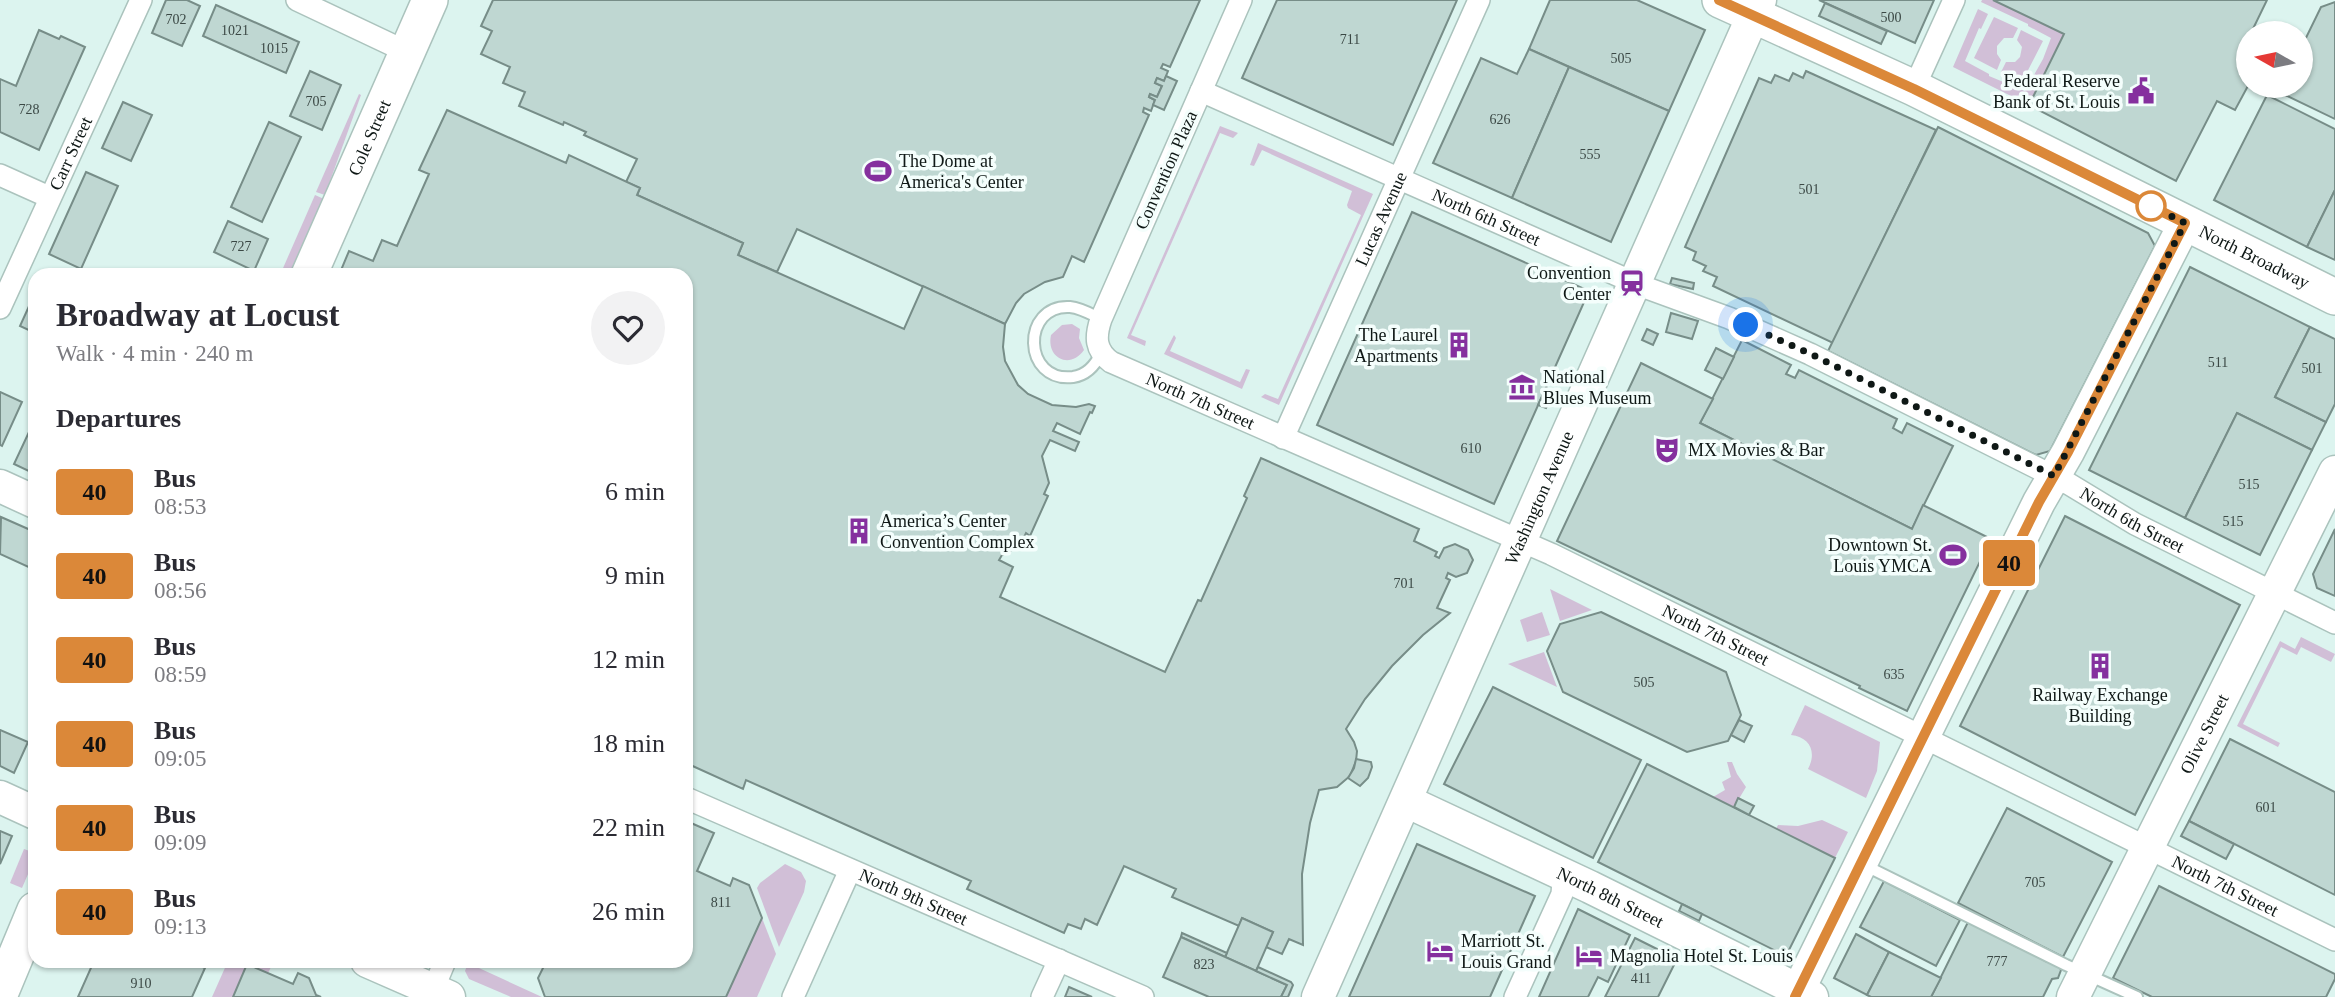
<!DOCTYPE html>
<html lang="en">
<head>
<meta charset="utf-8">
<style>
  :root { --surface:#fff; --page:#f2f2f3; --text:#2b2b33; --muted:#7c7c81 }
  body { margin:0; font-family:"Times New Roman",serif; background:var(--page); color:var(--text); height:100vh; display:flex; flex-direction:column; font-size:26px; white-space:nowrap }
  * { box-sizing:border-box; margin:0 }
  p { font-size:23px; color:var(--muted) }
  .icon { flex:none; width:38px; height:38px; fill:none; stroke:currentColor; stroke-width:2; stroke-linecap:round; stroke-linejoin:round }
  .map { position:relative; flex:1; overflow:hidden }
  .side { position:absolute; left:28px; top:268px; width:665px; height:700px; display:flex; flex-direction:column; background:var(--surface); border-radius:21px; box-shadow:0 2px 5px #0004 }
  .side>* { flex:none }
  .badge { padding:0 14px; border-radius:5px; font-size:24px; line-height:46px }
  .needle { width:46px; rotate:279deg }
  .fabs { position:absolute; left:2236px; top:21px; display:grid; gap:14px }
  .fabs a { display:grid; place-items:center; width:77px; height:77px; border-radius:50%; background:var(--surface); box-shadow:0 2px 5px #0004; font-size:35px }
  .you { position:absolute; width:35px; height:35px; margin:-18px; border:5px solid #fff; border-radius:50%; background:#1a73e8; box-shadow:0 0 0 10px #1a73e833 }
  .map>.badge { position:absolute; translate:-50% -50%; box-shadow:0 0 0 4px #fff }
  h2 { padding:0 28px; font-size:26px; line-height:63px }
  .round { display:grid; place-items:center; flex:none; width:74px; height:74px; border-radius:37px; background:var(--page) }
  .head { display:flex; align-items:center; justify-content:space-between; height:119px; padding:0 28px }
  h1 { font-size:33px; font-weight:600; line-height:52px }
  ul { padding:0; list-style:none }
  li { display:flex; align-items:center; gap:21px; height:84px; padding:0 28px }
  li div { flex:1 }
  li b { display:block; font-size:26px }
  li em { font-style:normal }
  li .badge { min-width:77px; font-weight:700; text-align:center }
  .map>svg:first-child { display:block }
</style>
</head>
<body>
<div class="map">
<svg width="2335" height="997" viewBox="0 0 2335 997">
  <rect width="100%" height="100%" fill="#dcf4ef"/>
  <g fill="#d1bfd7">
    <polygon points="1982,0 1993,0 2064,34 2029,105 1953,67 1978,9 1988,14 1981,29 1979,28 1965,61 1989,74 1989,76 2025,91 2043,59 2051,38 2028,26 2028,24 1981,2"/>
    <polygon points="1994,17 2018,28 2013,38 2004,38 1997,46 1997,54 2001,60 1997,70 1974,58"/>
    <polygon points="2021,30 2043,41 2022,82 2001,72 2006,62 2015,62 2020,57 2022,47 2017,40"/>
    <polygon points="359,94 361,95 325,195 316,192"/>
    <polygon points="1220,126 1238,133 1233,138 1220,133 1131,335 1146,341 1145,346 1127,338"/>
    <polygon points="1258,143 1373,194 1279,405 1261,397 1265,394 1278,399 1361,215 1348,208 1347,205 1352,191 1262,150 1254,166 1250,165"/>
    <polygon points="315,195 324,199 293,275 280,275"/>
    <path d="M1072,324L1080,329L1079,338L1084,350C1070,370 1046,358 1051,335L1062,325Z"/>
    <polygon points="1174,335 1176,338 1170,351 1240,382 1246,369 1250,370 1242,389 1164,354"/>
    <polygon points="1550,589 1592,610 1560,621"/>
    <polygon points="1542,612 1550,635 1527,642 1520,620"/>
    <polygon points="2301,637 2335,654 2331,662 2301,647 2297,655 2281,647 2243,724 2280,743 2278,747 2237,726 2280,641 2295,649"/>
    <polygon points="1544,652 1557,687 1508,664"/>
    <path d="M1805,705L1880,742L1877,771L1866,798L1808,769C1817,752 1810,737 1791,735Z"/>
    <polygon points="1727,762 1732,762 1737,774 1746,787 1734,807 1713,797 1725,790 1722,782 1731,777"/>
    <polygon points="1822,820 1848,832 1835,858 1776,829 1778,825 1798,826"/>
    <polygon points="24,849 35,853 35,858 22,888 10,883"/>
    <polygon points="785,864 801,872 806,881 804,892 779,947 757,888 760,883"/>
    <polygon points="762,918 776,954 757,997 726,997"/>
    <polygon points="228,961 274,961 268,973 247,964 233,997 212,997"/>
    <polygon points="468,963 542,997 511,997 469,979 465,971"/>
  </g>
  <g fill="#bfd7d2" stroke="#778d88" stroke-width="2">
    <polygon points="166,0 187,0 200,6 182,46 152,33"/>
    <polygon points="493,0 1200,0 1170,67 1163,64 1161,68 1168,71 1164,81 1157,78 1155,83 1162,86 1157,97 1150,94 1149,97 1155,100 1151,111 1144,108 1143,112 1149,115 1084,262 1072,256 1063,277 1045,282 1024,294 1016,303 1005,324 797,229 777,272 738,255 743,243 637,195 640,188 626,182 637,159 584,135 586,132 564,122 563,125 519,106 525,92 503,83 510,67 481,54 492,31 481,26"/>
    <polygon points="1277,0 1457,0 1393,145 1242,78"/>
    <polygon points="1550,0 1637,0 1705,30 1669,111 1529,49"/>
    <polygon points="1819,0 1934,0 1915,43"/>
    <polygon points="1993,0 2267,0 2251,33 2249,33 2241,53 2249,57 2249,84 2235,110 2217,101 2176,181 2029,105 2064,34"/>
    <polygon points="2335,2 2335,119 2279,92 2283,86 2301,86 2301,48 2321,7"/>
    <polygon points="1825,3 1887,31 1881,44 1819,16"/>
    <polygon points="216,5 299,42 286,73 203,36"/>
    <polygon points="39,30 59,39 61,36 85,47 39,150 0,132 0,79 16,86"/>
    <polygon points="1529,49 1569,67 1512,198 1433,163 1481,58 1517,74"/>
    <polygon points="1569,67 1669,111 1611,242 1512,198"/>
    <polygon points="310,71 341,85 322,130 290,116"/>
    <polygon points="1806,71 1936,130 1833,343 1713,286 1717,277 1703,271 1706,266 1693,260 1696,252 1685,247 1759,78 1771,83 1775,75 1789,81 1793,73 1803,78"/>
    <polygon points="1166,76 1177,81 1164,110 1153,105 1155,100 1149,97 1150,94 1157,97 1162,86 1155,83 1157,78 1164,81"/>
    <polygon points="2267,95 2335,129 2335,190 2307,247 2214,200"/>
    <polygon points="123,102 152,115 131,161 102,148"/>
    <polygon points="447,110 566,163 569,155 640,188 637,195 743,243 738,255 904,329 923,286 1005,324 1003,347 1005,361 1018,385 1028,394 1052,405 1076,407 1089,404 1095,406 1092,413 1090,412 1080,434 1057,423 1053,431 1079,442 1075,451 1050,440 1042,456 1049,483 1044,494 1048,496 1030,536 1026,533 1020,546 1002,555 999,560 1013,567 1000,597 1165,672 1198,600 1201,601 1247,498 1244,496 1261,458 1419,529 1414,541 1437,552 1435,556 1439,558 1444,548 1455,544 1468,550 1473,560 1467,573 1456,577 1448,573 1446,578 1450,580 1437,608 1450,613 1423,635 1392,666 1365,699 1346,729 1354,742 1357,751 1356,761 1350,776 1337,787 1319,790 1310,823 1302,874 1303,945 1289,939 1282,954 1266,947 1273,932 1242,918 1239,926 1172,897 1176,889 1124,866 1097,925 1085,919 1081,929 1068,924 1064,933 967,889 971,881 746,780 743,789 686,763 686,275 339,275 349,251 373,261 382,240 397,246 429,174 419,170"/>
    <polygon points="269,122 301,137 262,222 231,207"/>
    <polygon points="1938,127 2148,233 2155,246 2050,451 2036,455 1828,351"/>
    <polygon points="86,172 118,186 81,269 49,254"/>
    <polygon points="2335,190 2335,260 2307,247"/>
    <polygon points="1412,212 1589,291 1494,504 1317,425"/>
    <polygon points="228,221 268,239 254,271 214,252"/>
    <polygon points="2190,267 2310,327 2275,397 2326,422 2312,450 2237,413 2185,518 2089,470"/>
    <polygon points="1672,278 1694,283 1693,289 1670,284"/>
    <polygon points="35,293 35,333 20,326"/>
    <polygon points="1671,313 1698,321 1692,339 1666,332"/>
    <polygon points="2310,327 2335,339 2335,404 2326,422 2275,397"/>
    <polygon points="1647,329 1658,334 1653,345 1642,340"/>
    <polygon points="1742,340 1791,365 1786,374 1795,378 1799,370 1897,419 1893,428 1902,433 1907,423 1953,446 1912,529 1700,423"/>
    <polygon points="1716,348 1734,357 1723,379 1705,370"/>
    <polygon points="1641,363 1713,399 1700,423 1912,529 1923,505 1991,539 1907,711 1859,688 1860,686 1557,541"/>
    <polygon points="1546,388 1554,392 1546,408 1538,405"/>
    <polygon points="0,392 22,402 2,446 0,445"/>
    <polygon points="2237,413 2312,450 2260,555 2185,518"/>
    <polygon points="29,432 35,434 35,474 14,464"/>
    <polygon points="2065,516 2240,605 2135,815 1960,726"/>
    <polygon points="1,517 35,532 35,570 0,554"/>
    <polygon points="2335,529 2335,596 2317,588 2313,574"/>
    <polygon points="1601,612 1726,672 1741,715 1728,741 1687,752 1563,692 1547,651 1560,624"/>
    <polygon points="1493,687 1641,760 1593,858 1444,784"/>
    <polygon points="1739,720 1752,726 1744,742 1731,735"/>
    <polygon points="0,730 28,742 14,773 0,766"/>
    <polygon points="2230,739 2335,792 2335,895 2189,821"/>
    <polygon points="1356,759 1371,762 1372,767 1368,778 1360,786 1348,778 1354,768"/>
    <polygon points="1647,764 1835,858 1786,956 1598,862"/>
    <polygon points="1738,798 1754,806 1749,815 1734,807"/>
    <polygon points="2007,808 2112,862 2063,957 1958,903"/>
    <polygon points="2189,821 2234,844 2226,859 2181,836"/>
    <polygon points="691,823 714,833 697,871 730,886 733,878 749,885 762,918 726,997 545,997 538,978 546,962 544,961 686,961 686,836"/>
    <polygon points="0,831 12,836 0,864"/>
    <polygon points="1417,844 1535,896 1490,997 1349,997"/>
    <polygon points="1884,881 1960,920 1936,966 1860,927"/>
    <polygon points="2159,886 2335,974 2335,979 2326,997 2152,997 2113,978"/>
    <polygon points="1682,904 1702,914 1699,921 1679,911"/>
    <polygon points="1578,909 1630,935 1608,982 1598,977 1588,997 1539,997"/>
    <polygon points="1242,918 1273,932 1256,971 1225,957"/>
    <polygon points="1968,922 2019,948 2024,946 2031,953 2047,962 2052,960 2058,963 2061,970 2058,978 2052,979 2043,997 1931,997"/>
    <polygon points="1182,933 1227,953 1225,957 1181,937"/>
    <polygon points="1856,934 1889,952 1867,995 1834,978"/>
    <polygon points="1181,937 1287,985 1281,997 1209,997 1163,977"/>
    <polygon points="1635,938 1677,959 1658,997 1605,997"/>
    <polygon points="1889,952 1941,978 1931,997 1871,997 1867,995"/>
    <polygon points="94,961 188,961 205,968 192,997 78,997"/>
    <polygon points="247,964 293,984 298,973 309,978 316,995 321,997 233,997"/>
    <polygon points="1258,967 1291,982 1293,985 1288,997 1281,997 1287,985 1256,971"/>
    <polygon points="1069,987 1092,997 1065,997"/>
  </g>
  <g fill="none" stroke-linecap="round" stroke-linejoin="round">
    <g stroke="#abc3bd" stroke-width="14">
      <g id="lane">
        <path d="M1101,319C1091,314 1081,308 1070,307C1021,304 1022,383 1073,377C1087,375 1095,366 1101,353"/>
        <polyline points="1862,864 2066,965 2137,997"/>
      </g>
    </g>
    <g stroke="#abc3bd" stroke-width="24">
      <g id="street">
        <polyline points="297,0 407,52"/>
        <path id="s1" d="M1241,0L1101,319C1095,337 1095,350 1111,362L1551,554L2335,940"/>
        <polyline points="1914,88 1954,0"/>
        <path id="s2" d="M1201,91L1644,287L1729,318L1810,354L2069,484L2135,524L2335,623"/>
        <polyline points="0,175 49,197"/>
        <path id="s3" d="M0,308L141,0"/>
        <path id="s4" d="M1283,438L1479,0"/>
        <path id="s5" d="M686,798L1143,997"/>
        <polyline points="433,990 445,961"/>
        <polyline points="793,997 850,870"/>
        <polyline points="1042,997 1059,960"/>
        <polyline points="1515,997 1562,894 1563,881 1556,871"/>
      </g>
    </g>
    <g stroke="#abc3bd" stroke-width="35">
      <g id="secondary">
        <polyline points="0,486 35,502"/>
        <polyline points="0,797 35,813"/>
        <path id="s6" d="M1406,801L1590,887L1812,997"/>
        <polyline points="367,961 449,997"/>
        <path id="s7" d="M1318,997L1760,0"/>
        <polyline points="1795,997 2039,502 2068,452 2185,223"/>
        <path id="s8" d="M2073,997L2335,472"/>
      </g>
    </g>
    <g stroke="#abc3bd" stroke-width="38">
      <g id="primary">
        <path id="s9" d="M1720,0L1914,88L2335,297"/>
        <path id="s10" d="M309,275L430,0"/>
        <polyline points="0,994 35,910"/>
      </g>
    </g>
    <use href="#lane" stroke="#fff" stroke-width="10"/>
    <use href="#street" stroke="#fff" stroke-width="21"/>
    <use href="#secondary" stroke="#fff" stroke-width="32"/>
    <use href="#primary" stroke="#fff" stroke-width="35"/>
  </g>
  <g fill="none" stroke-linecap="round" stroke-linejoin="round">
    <g stroke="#fff" stroke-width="16">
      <polyline id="line" points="1719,0 1914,89 2185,223 2068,452 2039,502 1795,997"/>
    </g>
    <use href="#line" stroke="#db8839" stroke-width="10"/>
    <polyline stroke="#0f1816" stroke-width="7" stroke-dasharray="0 12.6" points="1746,325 1811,354 2054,476 2185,223 2141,201 2151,206"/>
  </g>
  <defs>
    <g id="civic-bare" transform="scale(2.1)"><path d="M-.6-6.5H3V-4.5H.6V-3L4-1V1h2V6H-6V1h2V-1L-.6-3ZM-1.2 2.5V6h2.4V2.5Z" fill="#85309e" stroke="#f4fefc" stroke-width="2.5" paint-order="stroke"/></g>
    <g id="stadium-bare" transform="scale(2.1)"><path d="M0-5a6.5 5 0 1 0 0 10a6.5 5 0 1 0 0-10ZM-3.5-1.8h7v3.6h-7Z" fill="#85309e" stroke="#f4fefc" stroke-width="2.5" paint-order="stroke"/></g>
    <g id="station-bare" transform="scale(2.1)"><path d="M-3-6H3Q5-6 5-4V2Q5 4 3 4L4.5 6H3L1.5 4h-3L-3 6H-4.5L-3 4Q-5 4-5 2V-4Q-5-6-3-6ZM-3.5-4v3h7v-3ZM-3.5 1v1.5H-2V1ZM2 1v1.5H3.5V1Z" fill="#85309e" stroke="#f4fefc" stroke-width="2.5" paint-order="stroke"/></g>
    <g id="building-bare" transform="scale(2.1)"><path d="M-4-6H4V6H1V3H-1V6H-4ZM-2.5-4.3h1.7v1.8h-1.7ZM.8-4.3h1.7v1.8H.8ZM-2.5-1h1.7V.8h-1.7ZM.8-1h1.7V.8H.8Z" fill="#85309e" stroke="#f4fefc" stroke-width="2.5" paint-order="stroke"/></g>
    <g id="museum-bare" transform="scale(2.1)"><path d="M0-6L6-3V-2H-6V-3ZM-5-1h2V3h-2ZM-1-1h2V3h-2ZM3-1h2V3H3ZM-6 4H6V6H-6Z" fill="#85309e" stroke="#f4fefc" stroke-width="2.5" paint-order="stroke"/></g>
    <g id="theatre-bare" transform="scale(2.1)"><path d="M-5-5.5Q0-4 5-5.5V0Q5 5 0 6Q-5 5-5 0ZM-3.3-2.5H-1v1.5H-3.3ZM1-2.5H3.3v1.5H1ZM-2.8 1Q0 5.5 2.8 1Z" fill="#85309e" stroke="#f4fefc" stroke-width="2.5" paint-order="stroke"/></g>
    <g id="hotel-bare" transform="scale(2.1)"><path d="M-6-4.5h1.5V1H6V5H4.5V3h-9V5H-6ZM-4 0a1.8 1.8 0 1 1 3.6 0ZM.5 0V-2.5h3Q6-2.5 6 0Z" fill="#85309e" stroke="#f4fefc" stroke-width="2.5" paint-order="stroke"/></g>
  </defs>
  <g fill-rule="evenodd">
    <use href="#civic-bare" x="2141" y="91"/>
    <use href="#stadium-bare" x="878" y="171"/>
    <use href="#station-bare" x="1632" y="283"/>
    <use href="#building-bare" x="1459" y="345"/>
    <use href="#museum-bare" x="1522" y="387"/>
    <use href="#theatre-bare" x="1667" y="450"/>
    <use href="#building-bare" x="859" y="531"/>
    <use href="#stadium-bare" x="1953" y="555"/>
    <use href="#building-bare" x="2100" y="666"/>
    <use href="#hotel-bare" x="1440" y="951"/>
    <use href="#hotel-bare" x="1589" y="956"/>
  </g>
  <circle fill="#fff" stroke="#db8839" stroke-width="3.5" cx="2151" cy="206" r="14"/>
  <g text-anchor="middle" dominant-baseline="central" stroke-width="7" stroke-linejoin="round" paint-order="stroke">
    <g font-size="14" fill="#3b4845">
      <text x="1891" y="17">500</text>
      <text x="176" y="19">702</text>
      <text x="235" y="30">1021</text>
      <text x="1350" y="39">711</text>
      <text x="274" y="48">1015</text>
      <text x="1621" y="58">505</text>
      <text x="316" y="101">705</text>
      <text x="29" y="109">728</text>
      <text x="1500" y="119">626</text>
      <text x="1590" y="154">555</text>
      <text x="1809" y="189">501</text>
      <text x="241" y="246">727</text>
      <text x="2218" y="362">511</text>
      <text x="2312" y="368">501</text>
      <text x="1471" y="448">610</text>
      <text x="2249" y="484">515</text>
      <text x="2233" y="521">515</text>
      <text x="1404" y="583">701</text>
      <text x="1894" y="674">635</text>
      <text x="1644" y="682">505</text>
      <text x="2266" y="807">601</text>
      <text x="2035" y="882">705</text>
      <text x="721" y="902">811</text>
      <text x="1997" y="961">777</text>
      <text x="1204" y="964">823</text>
      <text x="1641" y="978">411</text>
      <text x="141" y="983">910</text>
    </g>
    <g font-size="18" fill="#0f1816" stroke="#f4fefc" text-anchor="start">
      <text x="2120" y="81" text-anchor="end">Federal Reserve<tspan x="2120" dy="21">Bank of St. Louis</tspan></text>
      <text x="899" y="161">The Dome at<tspan x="899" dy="21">America's Center</tspan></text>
      <text x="1611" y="273" text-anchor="end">Convention<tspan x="1611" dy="21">Center</tspan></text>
      <text x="1438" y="335" text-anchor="end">The Laurel<tspan x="1438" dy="21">Apartments</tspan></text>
      <text x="1543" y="377">National<tspan x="1543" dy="21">Blues Museum</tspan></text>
      <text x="1688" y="450">MX Movies &amp; Bar</text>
      <text x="880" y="521">America’s Center<tspan x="880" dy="21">Convention Complex</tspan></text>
      <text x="1932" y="545" text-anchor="end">Downtown St.<tspan x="1932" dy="21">Louis YMCA</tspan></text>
      <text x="2100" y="695" text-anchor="middle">Railway Exchange<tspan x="2100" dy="21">Building</tspan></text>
      <text x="1461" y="941">Marriott St.<tspan x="1461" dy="21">Louis Grand</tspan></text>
      <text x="1610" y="956">Magnolia Hotel St. Louis</text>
    </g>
    <g font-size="18" fill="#0f1816" stroke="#f4fefc">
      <text stroke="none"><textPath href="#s10" startOffset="150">Cole Street</textPath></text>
      <text stroke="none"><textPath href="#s3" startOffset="170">Carr Street</textPath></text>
      <text transform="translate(1166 170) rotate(-66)">Convention Plaza</text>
      <text stroke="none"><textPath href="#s2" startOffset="312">North 6th Street</textPath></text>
      <text stroke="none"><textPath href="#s4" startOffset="240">Lucas Avenue</textPath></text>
      <text stroke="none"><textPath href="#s9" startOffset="593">North Broadway</textPath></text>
      <text stroke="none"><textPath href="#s1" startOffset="494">North 7th Street</textPath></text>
      <text stroke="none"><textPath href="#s7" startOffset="546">Washington Avenue</textPath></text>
      <text stroke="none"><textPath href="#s2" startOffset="1026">North 6th Street</textPath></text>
      <text stroke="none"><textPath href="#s1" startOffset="1060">North 7th Street</textPath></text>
      <text stroke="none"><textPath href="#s8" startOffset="294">Olive Street</textPath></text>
      <text stroke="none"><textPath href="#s1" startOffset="1628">North 7th Street</textPath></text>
      <text stroke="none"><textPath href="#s5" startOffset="248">North 9th Street</textPath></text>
      <text stroke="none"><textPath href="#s6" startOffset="226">North 8th Street</textPath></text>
    </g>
  </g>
</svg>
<div class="fabs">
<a><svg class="needle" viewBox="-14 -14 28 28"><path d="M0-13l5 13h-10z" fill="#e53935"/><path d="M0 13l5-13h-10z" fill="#7c7c81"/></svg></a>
</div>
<div class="you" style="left:1746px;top:325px"></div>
<b class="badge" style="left:2009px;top:563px;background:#db8839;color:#111">40</b>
<section class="side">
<div class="head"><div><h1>Broadway at Locust</h1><p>Walk · 4 min · 240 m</p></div><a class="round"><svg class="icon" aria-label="heart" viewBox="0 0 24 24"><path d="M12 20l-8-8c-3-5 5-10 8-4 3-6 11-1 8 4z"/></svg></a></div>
<h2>Departures</h2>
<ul>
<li><span class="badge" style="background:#db8839;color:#111">40</span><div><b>Bus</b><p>08:53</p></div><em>6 min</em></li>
<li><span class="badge" style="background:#db8839;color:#111">40</span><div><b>Bus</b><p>08:56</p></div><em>9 min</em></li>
<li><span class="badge" style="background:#db8839;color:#111">40</span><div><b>Bus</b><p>08:59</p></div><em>12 min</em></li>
<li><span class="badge" style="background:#db8839;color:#111">40</span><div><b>Bus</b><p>09:05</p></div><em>18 min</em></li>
<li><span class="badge" style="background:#db8839;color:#111">40</span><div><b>Bus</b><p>09:09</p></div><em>22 min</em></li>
<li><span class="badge" style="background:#db8839;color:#111">40</span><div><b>Bus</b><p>09:13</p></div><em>26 min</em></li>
</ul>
</section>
</div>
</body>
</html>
